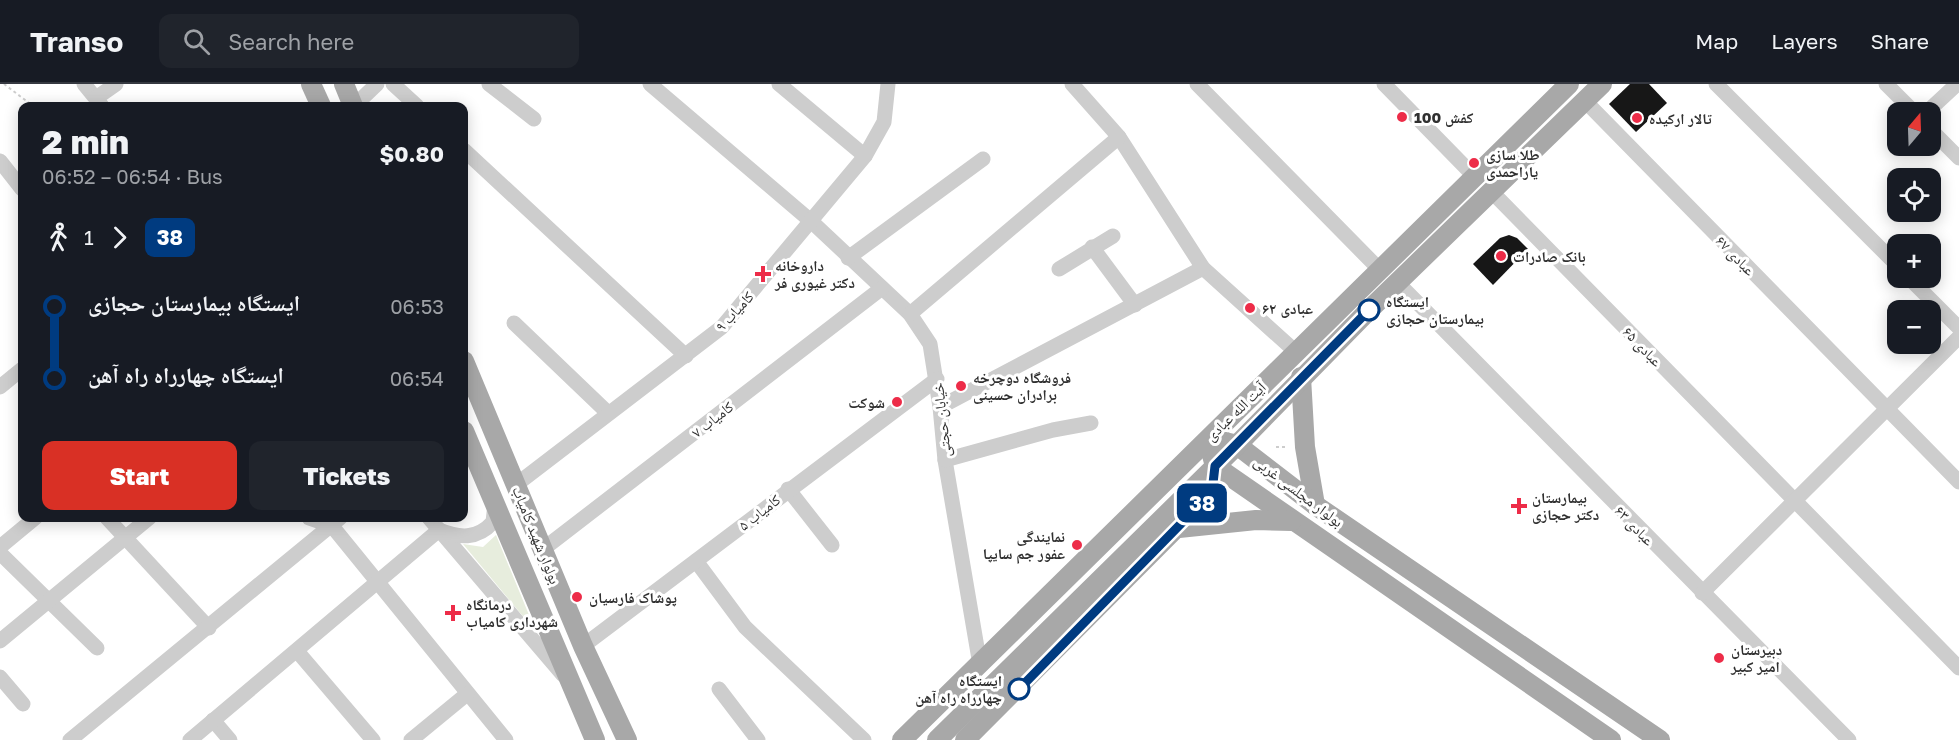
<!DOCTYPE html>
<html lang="en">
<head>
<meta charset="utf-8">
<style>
  :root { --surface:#171b24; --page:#20242c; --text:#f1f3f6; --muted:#9ea1a6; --line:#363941; --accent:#d93025 }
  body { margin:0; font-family:"Golos Text","Noto Naskh Arabic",sans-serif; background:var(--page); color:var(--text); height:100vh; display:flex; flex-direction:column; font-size:22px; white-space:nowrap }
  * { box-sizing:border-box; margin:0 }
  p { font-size:20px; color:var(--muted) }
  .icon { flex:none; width:33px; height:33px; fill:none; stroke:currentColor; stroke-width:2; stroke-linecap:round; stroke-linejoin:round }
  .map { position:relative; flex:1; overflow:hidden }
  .panel { position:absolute; left:18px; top:18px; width:450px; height:420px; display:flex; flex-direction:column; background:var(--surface); border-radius:12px; box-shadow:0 3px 15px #0003 }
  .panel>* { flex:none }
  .badge { padding:0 12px; border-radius:9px; font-size:21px; line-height:39px }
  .needle { width:39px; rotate:19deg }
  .fabs { position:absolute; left:1887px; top:18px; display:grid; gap:12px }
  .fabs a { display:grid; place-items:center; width:54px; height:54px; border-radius:12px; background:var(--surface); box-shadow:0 3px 15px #0003; font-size:30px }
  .map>.badge { position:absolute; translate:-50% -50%; box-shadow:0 0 0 3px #fff }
  .legs { display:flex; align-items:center; gap:9px; height:66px; padding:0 24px; font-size:20px }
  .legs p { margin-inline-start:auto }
  .headline { display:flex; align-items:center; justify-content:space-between; height:102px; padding:0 24px }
  h1 { font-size:33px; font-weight:800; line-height:45px }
  .primary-button { display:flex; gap:12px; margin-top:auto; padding:12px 24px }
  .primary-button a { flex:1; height:69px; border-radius:12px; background:var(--accent); color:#fff; font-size:24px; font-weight:800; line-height:69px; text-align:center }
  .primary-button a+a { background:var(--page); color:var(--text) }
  ul { padding:0 24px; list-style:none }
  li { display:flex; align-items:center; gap:21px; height:72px; font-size:22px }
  li i { display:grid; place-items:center; width:9px; height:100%; margin:0 8px; background:currentColor }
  li i::after { content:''; width:15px; height:15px; margin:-8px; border:4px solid; border-radius:50%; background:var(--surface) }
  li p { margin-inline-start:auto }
  li:first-child i { background:linear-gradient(#0000 50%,currentColor 0) }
  li:last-child i { background:linear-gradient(currentColor 50%,#0000 0) }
  header { display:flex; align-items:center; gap:36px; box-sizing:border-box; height:84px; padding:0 30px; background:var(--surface); border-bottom:2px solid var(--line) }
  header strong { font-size:28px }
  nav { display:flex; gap:33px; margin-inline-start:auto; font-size:21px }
  .search { width:420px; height:54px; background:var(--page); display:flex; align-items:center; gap:15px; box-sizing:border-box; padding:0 21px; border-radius:12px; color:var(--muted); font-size:22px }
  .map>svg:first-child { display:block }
</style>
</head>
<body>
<header>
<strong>Transo</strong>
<div class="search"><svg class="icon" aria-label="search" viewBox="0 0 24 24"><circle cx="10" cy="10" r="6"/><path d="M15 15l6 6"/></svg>Search here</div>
<nav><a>Map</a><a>Layers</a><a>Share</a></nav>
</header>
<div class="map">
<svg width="1959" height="656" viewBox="0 0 1959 656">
  <rect width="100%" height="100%" fill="#fff"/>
  <polygon fill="#e7eddd" points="496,451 536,548 463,460 483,463"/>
  <g fill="#171717">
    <polygon points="1630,0 1649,0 1667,19 1636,48 1609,20"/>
    <polygon points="1509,151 1517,154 1528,165 1493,201 1473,180 1500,154"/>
  </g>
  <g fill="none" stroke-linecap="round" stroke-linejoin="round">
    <g stroke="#cdcdcd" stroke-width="2" stroke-dasharray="3 3" stroke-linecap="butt">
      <polyline points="4,0 33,22"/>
      <polyline points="1276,363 1288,363"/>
    </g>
    <g stroke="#cdcdcd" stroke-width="15">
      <polyline points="84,0 102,22"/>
      <polyline points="393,0 417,22"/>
      <polyline points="489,0 534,35"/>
      <polyline points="650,0 812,138 910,230 930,260 940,323 945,376 980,581"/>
      <polyline points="779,0 865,72"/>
      <polyline points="1072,0 1119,53 1203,184 1296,268"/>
      <polyline points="1197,0 1380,186"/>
      <polyline points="1384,0 1475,93"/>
      <polyline points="1716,0 1898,182"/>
      <polyline points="1886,0 1914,28"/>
      <polyline points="96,14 116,0"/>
      <polyline points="1585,17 1959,398"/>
      <polyline points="354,22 377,0"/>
      <polyline points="1927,28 1957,0"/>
      <polyline points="1930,45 1959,74"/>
      <polyline points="464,66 686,272"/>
      <polyline points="0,77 22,105"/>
      <polyline points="1492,108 1959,584"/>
      <polyline points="1092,163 1135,221"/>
      <polyline points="848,174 983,75"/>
      <polyline points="1059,185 1113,152"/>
      <polyline points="1909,194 1959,244"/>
      <polyline points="1397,198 1849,656"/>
      <polyline points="910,230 1119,53"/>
      <polyline points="514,239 608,329"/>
      <polyline points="0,303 22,285"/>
      <polyline points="940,323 1203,184"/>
      <polyline points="945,376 1053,346 1091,339"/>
      <polyline points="517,400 722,243 865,72 884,38 888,0"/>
      <polyline points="788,405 832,461"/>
      <polyline points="107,434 209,544"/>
      <polyline points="309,434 332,442 506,656"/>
      <polyline points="429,434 563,591"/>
      <path d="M439,446C459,454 477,456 493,438L495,420"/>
      <polyline points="0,463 35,434"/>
      <polyline points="542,466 882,204"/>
      <polyline points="0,469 97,564"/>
      <polyline points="696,477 745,543 864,656"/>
      <polyline points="1702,509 1959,253"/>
      <polyline points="0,557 149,434"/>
      <polyline points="583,562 937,295"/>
      <polyline points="297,567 373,656"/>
      <polyline points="0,593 23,620"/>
      <polyline points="719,605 758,656"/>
      <polyline points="213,636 230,656"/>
      <polyline points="70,656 340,434"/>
      <polyline points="190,656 439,446"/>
      <polyline points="411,656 467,610"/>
    </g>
    <g stroke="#a8a8a8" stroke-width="20">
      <polyline points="311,0 321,22"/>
      <polyline points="344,0 353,22"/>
      <polyline points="464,277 583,562 627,656"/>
      <polyline points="1301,293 1305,363 1315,421"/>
      <polyline points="464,347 595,656"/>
      <polyline points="1225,358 1237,361 1315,421 1660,656"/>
      <polyline points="1212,371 1215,382 1611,656"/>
      <polyline points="1179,444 1256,436 1292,437"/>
      <polyline points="902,656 1569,0"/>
      <polyline points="937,656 1237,361 1369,226 1602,0"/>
      <polyline points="965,656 1212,408 1215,382"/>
    </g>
  </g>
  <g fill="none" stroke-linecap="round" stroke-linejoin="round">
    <g stroke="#fff" stroke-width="14">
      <polyline id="line-1" points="1019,605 1212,408 1215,382 1369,226"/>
    </g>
    <use href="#line-1" stroke="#003b80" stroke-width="9"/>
  </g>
  <g fill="#ed2c48" stroke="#fff" stroke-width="2">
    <circle cx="1402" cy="33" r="6"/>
    <circle cx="1637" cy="34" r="6"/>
    <circle cx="1474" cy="79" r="6"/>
    <circle cx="1501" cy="172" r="6"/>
    <path d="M760 181h6v6h6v6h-6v6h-6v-6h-6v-6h6z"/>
    <circle cx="1250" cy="224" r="6"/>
    <circle cx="961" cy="302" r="6"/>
    <circle cx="897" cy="318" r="6"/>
    <path d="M1516 413h6v6h6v6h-6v6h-6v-6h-6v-6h6z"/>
    <circle cx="1077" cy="461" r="6"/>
    <circle cx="577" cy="513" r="6"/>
    <path d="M450 520h6v6h6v6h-6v6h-6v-6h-6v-6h6z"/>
    <circle cx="1719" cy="574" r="6"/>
  </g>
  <g fill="#fff" stroke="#003b80" stroke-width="3">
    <circle cx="1369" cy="226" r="10"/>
    <circle cx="1019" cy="605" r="10"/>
  </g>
  <g text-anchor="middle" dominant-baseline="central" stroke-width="6" stroke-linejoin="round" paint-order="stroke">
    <g font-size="15" font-weight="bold" fill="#303030" stroke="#fff" text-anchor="start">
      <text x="1414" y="33">کفش 100</text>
      <text x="1649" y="34">تالار ارکیده</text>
      <text x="1486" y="70">طلا سازی<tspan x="1486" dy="17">یاراحمدی</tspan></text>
      <text x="1513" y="172">بانک صادرات</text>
      <text x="775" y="181">داروخانه<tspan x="775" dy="17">دکتر غیوری فر</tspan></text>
      <text x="1262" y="224">عبادی ۶۲</text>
      <text x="973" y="293">فروشگاه دوچرخه<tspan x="973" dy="17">برادران حسینی</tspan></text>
      <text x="885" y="318" text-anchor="end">شوكت</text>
      <text x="1532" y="413">بیمارستان<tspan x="1532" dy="17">دکتر حجازی</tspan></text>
      <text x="1065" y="452" text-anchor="end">نمایندگی<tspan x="1065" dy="17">عفور جم سایپا</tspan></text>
      <text x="589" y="513">پوشاک فارسیان</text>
      <text x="466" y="520">درمانگاه<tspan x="466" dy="17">شهرداری کامیاب</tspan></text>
      <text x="1731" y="565">دبیرستان<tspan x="1731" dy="17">امیر کبیر</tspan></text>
    </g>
    <g font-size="15" fill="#303030" stroke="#fff">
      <text transform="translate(1736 171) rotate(46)">عبادی ۶۷</text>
      <text transform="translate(734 227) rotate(-47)">کامیاب ۹</text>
      <text transform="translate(1643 262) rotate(46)">عبادی ۶۵</text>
      <text transform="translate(1235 327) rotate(-44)">آیت الله عبادی</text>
      <text transform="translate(712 335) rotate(-38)">کامیاب ۷</text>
      <text transform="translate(941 336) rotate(-96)">خیابان حجتی</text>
      <text transform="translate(1299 407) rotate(37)">بولوار مجلسی غربی</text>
      <text transform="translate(759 428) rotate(-38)">کامیاب ۵</text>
      <text transform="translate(1635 441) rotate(46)">عبادی ۶۳</text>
      <text transform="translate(537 451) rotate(68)">بولوار شهید کامیاب</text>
    </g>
    <g font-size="15" font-weight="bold" fill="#303030" stroke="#fff" text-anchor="start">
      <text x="1386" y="217">ایستگاه<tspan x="1386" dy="17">بیمارستان حجازی</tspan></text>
      <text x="1002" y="596" text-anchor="end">ایستگاه<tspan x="1002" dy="17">چهارراه راه آهن</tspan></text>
    </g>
  </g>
</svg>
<div class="fabs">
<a><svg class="needle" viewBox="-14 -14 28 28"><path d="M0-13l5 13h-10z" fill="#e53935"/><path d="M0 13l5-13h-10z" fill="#9ea1a6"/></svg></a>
<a><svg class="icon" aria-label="locate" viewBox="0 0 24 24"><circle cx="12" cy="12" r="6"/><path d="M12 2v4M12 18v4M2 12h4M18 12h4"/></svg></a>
<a>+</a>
<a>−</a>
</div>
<b class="badge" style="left:1202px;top:419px;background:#003b80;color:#fff">38</b>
<section class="panel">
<div class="headline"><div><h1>2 min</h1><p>06:52 – 06:54 · Bus</p></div><b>$0.80</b></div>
<div class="legs"><svg class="icon" aria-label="walk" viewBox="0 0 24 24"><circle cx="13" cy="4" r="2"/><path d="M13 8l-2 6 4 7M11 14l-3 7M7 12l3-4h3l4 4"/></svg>1<svg class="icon" aria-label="forward" viewBox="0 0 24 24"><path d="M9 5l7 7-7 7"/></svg><b class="badge" style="background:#003b80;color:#fff">38</b></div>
<ul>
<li><i style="color:#003b80"></i><b>ایستگاه بیمارستان حجازی</b><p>06:53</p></li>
<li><i style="color:#003b80"></i><b>ایستگاه چهارراه راه آهن</b><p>06:54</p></li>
</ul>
<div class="primary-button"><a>Start</a><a>Tickets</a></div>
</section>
</div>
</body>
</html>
